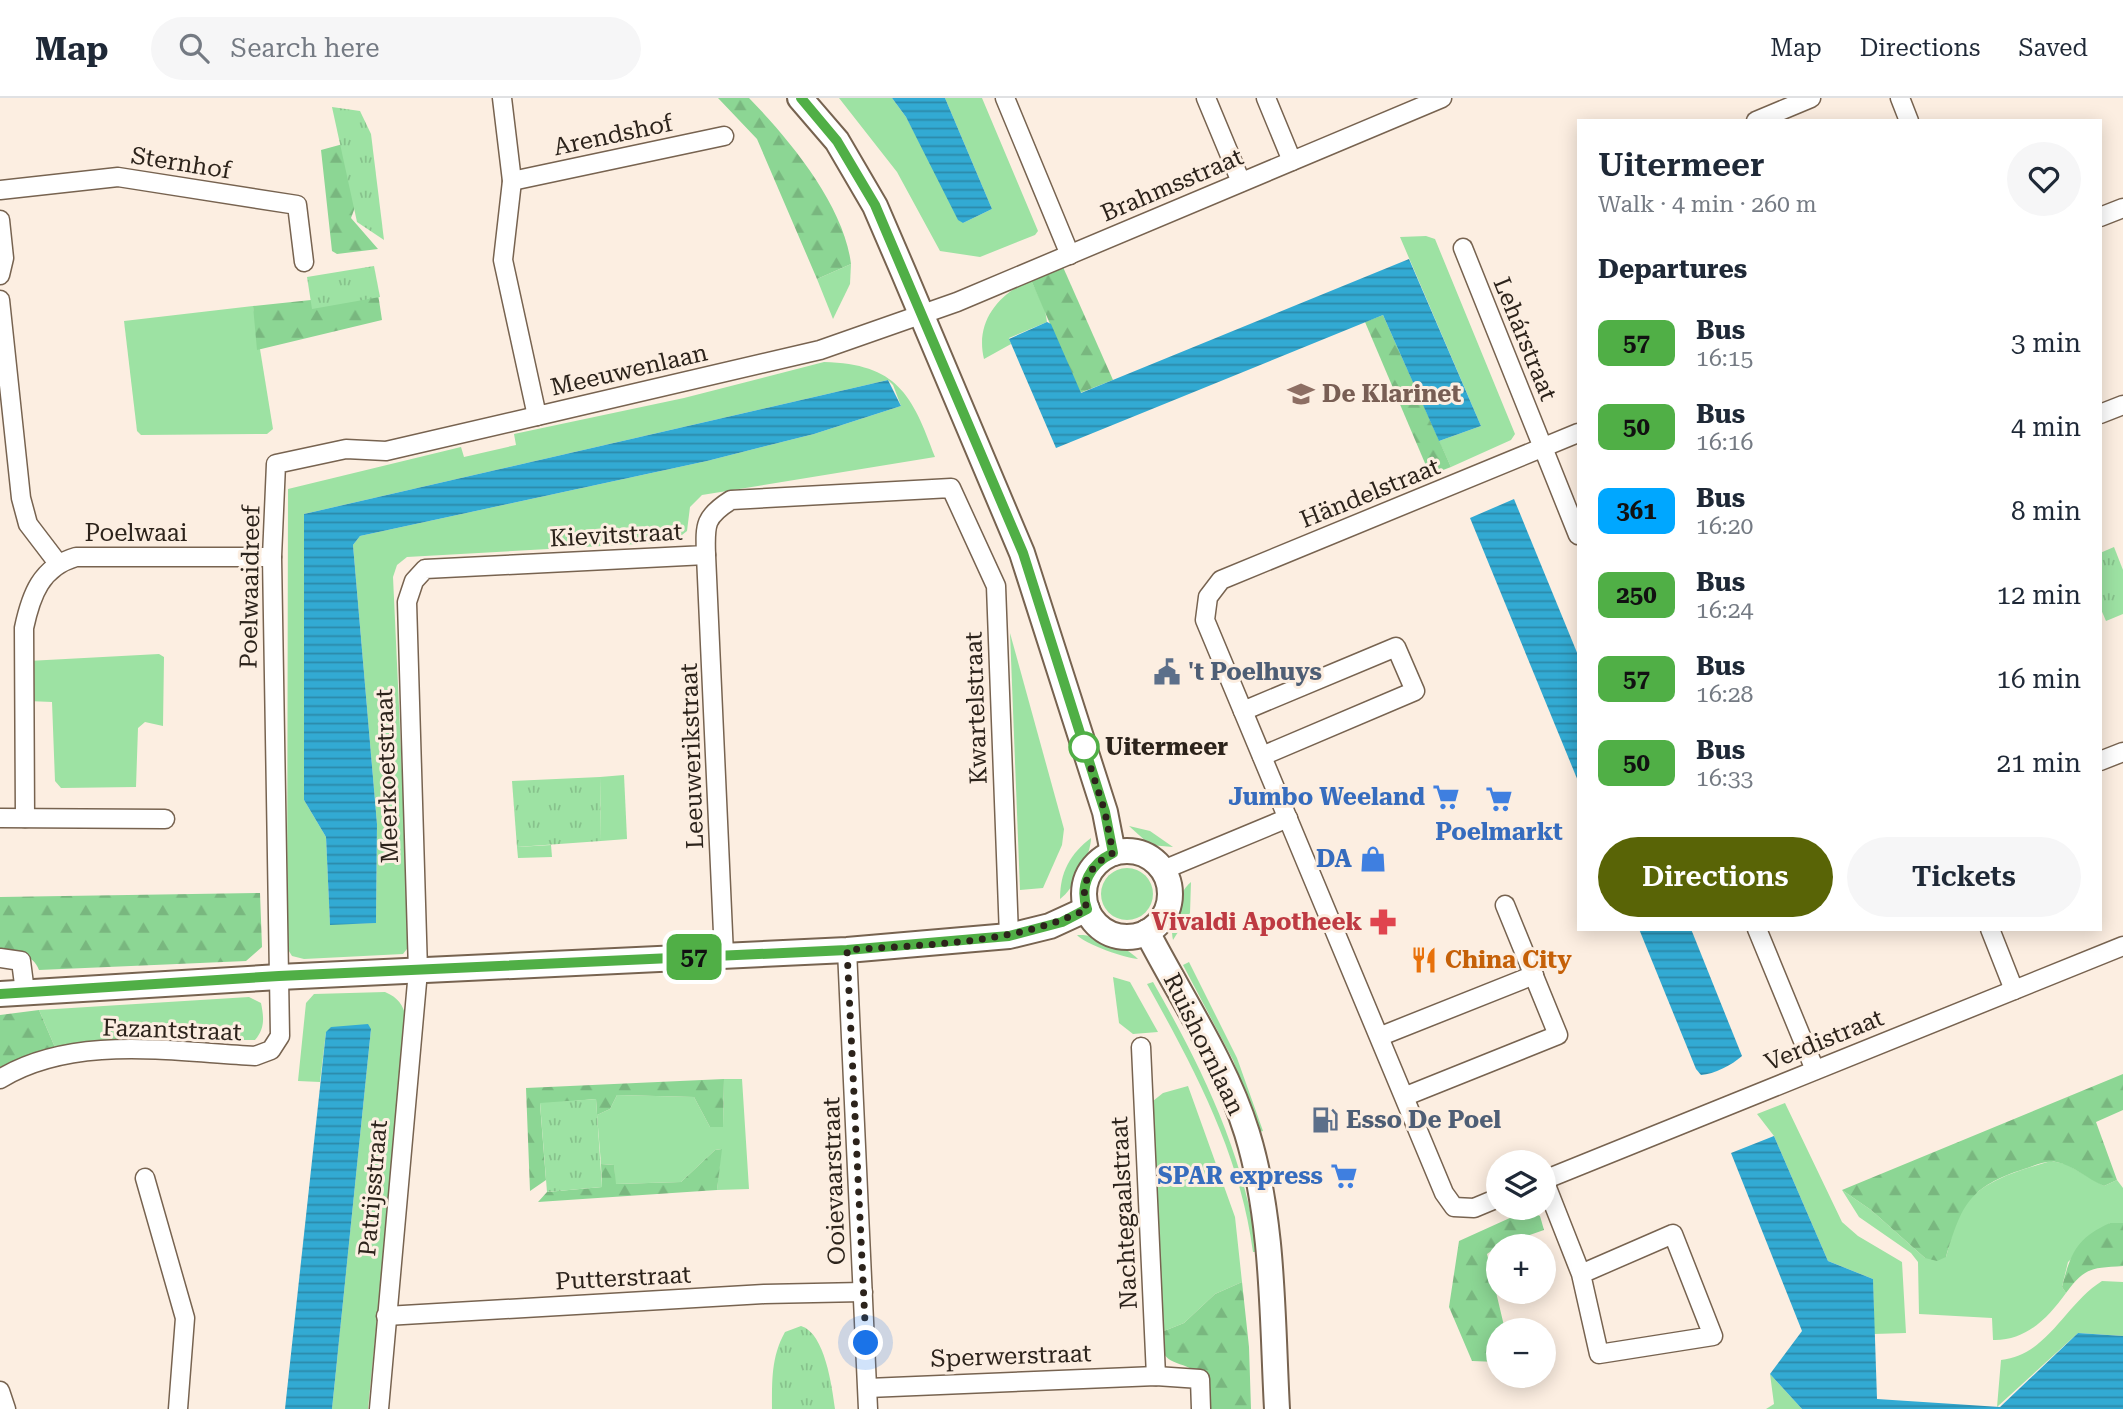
<!DOCTYPE html>
<html lang="en">
<head>
<meta charset="utf-8">
<style>
  :root { --surface:#fff; --page:#f6f6f7; --text:#1f2937; --muted:#747a83; --line:#e0e1e3; --accent:#596406 }
  body { margin:0; font-family:"Roboto Serif",serif; background:var(--page); color:var(--text); height:100vh; display:flex; flex-direction:column; font-size:26px; white-space:nowrap }
  * { box-sizing:border-box; margin:0 }
  p { font-size:23px; color:var(--muted) }
  .icon { flex:none; width:38px; height:38px; fill:none; stroke:currentColor; stroke-width:2; stroke-linecap:round; stroke-linejoin:round }
  .map { position:relative; flex:1; overflow:hidden }
  .details { position:absolute; left:1577px; top:21px; width:525px; height:812px; display:flex; flex-direction:column; background:var(--surface); border-radius:0px; box-shadow:0 4px 18px #0003 }
  .details>* { flex:none }
  .badge { padding:0 14px; border-radius:10px; font-size:24px; line-height:46px }
  .controls { position:absolute; left:1486px; top:1052px; display:grid; gap:14px }
  .controls a { display:grid; place-items:center; width:70px; height:70px; border-radius:50%; background:var(--surface); box-shadow:0 4px 18px #0003; font-size:35px }
  .you { position:absolute; width:35px; height:35px; margin:-18px; border:5px solid #fff; border-radius:50%; background:#1a73e8; box-shadow:0 0 0 10px #1a73e833 }
  .map>.badge { position:absolute; translate:-50% -50%; box-shadow:0 0 0 4px #fff }
  h2 { padding:0 21px; font-size:26px; line-height:63px }
  .round { display:grid; place-items:center; flex:none; width:74px; height:74px; border-radius:37px; background:var(--page) }
  .headline { display:flex; align-items:center; justify-content:space-between; height:119px; padding:0 21px }
  h1 { font-size:33px; font-weight:600; line-height:52px }
  .cta { display:flex; gap:14px; margin-top:auto; padding:14px 21px }
  .cta a { flex:1; height:80px; border-radius:42px; background:var(--accent); color:#fff; font-size:28px; font-weight:600; line-height:80px; text-align:center }
  .cta a+a { background:var(--page); color:var(--text) }
  ul { padding:0; list-style:none }
  li { display:flex; align-items:center; gap:21px; height:84px; padding:0 21px }
  li div { flex:1 }
  li b { display:block; font-size:26px }
  li em { font-style:normal }
  li .badge { min-width:77px; font-weight:700; text-align:center }
  header { display:flex; align-items:center; gap:42px; box-sizing:border-box; height:98px; padding:0 35px; background:var(--surface); border-bottom:2px solid var(--line) }
  header strong { font-size:33px }
  nav { display:flex; gap:38px; margin-inline-start:auto; font-size:24px }
  .search { width:490px; height:63px; background:var(--page); display:flex; align-items:center; gap:18px; box-sizing:border-box; padding:0 24px; border-radius:38px; color:var(--muted); font-size:26px }
  .map>svg:first-child { display:block }
</style>
</head>
<body>
<header>
<strong>Map</strong>
<div class="search"><svg class="icon" aria-label="search" viewBox="0 0 24 24"><circle cx="10" cy="10" r="6"/><path d="M15 15l6 6"/></svg>Search here</div>
<nav><a>Map</a><a>Directions</a><a>Saved</a></nav>
</header>
<div class="map">
<svg width="2123" height="1311" viewBox="0 0 2123 1311">
  <defs>
    <pattern id="forest-firs" width="22" height="20" patternUnits="userSpaceOnUse" patternTransform="scale(1.75)"><rect width="22" height="20" fill="#8cd694"/><path d="M5 1l3.5 6h-7zM16 11l3.5 6h-7z" fill="#79b77f"/></pattern>
    <pattern id="park-tufts" width="24" height="20" patternUnits="userSpaceOnUse" patternTransform="scale(1.75)"><rect width="24" height="20" fill="#9de2a3"/><path d="M3 7l-1-3M5 7V3M7 7l1-3M15 17l-1-3M17 17v-4M19 17l1-3" fill="none" stroke="#87c28c"/></pattern>
    <pattern id="water-rules" width="6" height="5" patternUnits="userSpaceOnUse" patternTransform="scale(1.75)"><rect width="6" height="5" fill="#32aad3"/><path d="M0 2.5h6" fill="none" stroke="#2b8aaa"/></pattern>
  </defs>
  <rect width="100%" height="100%" fill="#fceee1"/>
  <g fill="#9de2a3" fill-rule="evenodd">
    <polygon points="839,0 892,0 906,19 963,125 992,111 945,0 982,0 1038,133 1035,137 980,159 940,153 897,74"/>
    <polygon points="1426,138 1435,141 1515,336 1511,342 1451,369 1439,343 1481,328 1400,139"/>
    <polygon points="851,166 850,186 833,221 817,181"/>
    <path d="M1031,182L1045,212L1047,224L1009,240L1011,246L984,261C975,224 998,196 1031,182Z"/>
    <polygon points="253,208 273,331 267,336 141,337 137,333 124,223"/>
    <path d="M824,264C897,266 912,296 935,359L702,397L690,409L687,433L673,444L407,459L397,467L393,479L410,847L403,856L304,861L292,858L287,850L288,391L461,349L464,359L516,347L514,336L684,300ZM888,282L893,287L901,308L814,336L707,363L360,438L353,447L377,726L376,825L330,826L326,739L304,702V416Z"/>
    <polygon points="1010,535 1064,731 1062,747 1043,790 1020,792"/>
    <polygon points="159,556 164,559 163,628 145,624 138,630 136,689 61,690 55,683 52,604 28,603 28,563"/>
    <polygon points="624,677 627,741 601,743 600,679"/>
    <polygon points="1129,728 1150,733 1173,749 1150,747"/>
    <path d="M1091,740C1091,756 1074,791 1060,801C1060,774 1070,756 1091,740Z"/>
    <polygon points="551,747 552,759 518,760 517,749"/>
    <circle cx="1127" cy="796" r="26"/>
    <path d="M1191,784L1190,815L1173,842C1169,824 1176,797 1191,784Z"/>
    <path d="M1077,837C1096,836 1124,847 1138,861C1128,861 1084,846 1077,837Z"/>
    <polygon points="1189,864 1237,960 1263,1033 1259,1034 1233,962 1183,867"/>
    <polygon points="1113,879 1130,884 1158,934 1133,936 1119,925"/>
    <path d="M1153,884C1202,970 1243,1054 1258,1154H1253C1240,1056 1195,972 1147,886Z"/>
    <path d="M385,894C399,900 403,907 407,922L368,1311H332L371,931L326,934L320,984L298,983L306,905L314,896Z"/>
    <path d="M249,899L261,905C264,920 265,930 255,942H240L239,930L172,925L170,940L57,954L39,912Z"/>
    <polygon points="724,981 742,981 749,1091 717,1092 721,1051 715,1052 681,1084 615,1086 614,1067 601,1066 597,1017 610,1011 617,997 694,999 710,1029 723,1028"/>
    <polygon points="1188,988 1235,1119 1242,1184 1215,1196 1184,1225 1159,1235 1149,1024 1153,1003 1163,995"/>
    <polygon points="1785,1005 1842,1124 1858,1138 1902,1164 1906,1235 1874,1236 1873,1181 1828,1163 1774,1038 1757,1016"/>
    <path d="M2051,1063L2066,1066L2104,1088L2117,1082L2123,1090V1125H2110L2068,1164L2062,1189L2066,1195C2048,1220 2026,1243 1993,1242L1992,1220L1919,1216L1918,1164L1911,1155L1859,1119L1842,1092L1871,1112L1925,1160L1946,1159C1950,1145 1953,1129 1959,1117C1976,1083 2018,1073 2051,1063Z"/>
    <path d="M2102,1183L2123,1184V1238L2078,1235L1997,1309L2001,1262C2048,1257 2065,1206 2102,1183Z"/>
    <polygon points="1770,1276 1802,1311 1766,1311 1774,1306"/>
  </g>
  <g fill="url(#forest-firs)">
    <path d="M718,0H749C789,41 844,107 851,166L817,181L757,41Z"/>
    <polygon points="343,46 357,104 351,120 378,151 337,156 332,153 321,52"/>
    <polygon points="1063,169 1113,282 1080,295 1031,182"/>
    <polygon points="377,189 382,222 257,252 253,208 311,202"/>
    <polygon points="1383,217 1451,369 1430,377 1365,224"/>
    <path d="M260,795L262,849L246,863L39,872C33,855 16,856 0,853V799Z"/>
    <polygon points="39,912 57,954 0,969 0,917"/>
    <path d="M2123,976V1012L2096,1024L2117,1082L2104,1088C2087,1081 2073,1067 2056,1064C2046,1062 2033,1068 2024,1071C1969,1089 1962,1106 1946,1159L1937,1163L1925,1160L1871,1112L1842,1092Z"/>
    <polygon points="724,981 723,1029 710,1029 694,999 617,997 610,1011 597,1017 596,1001 540,1006 546,1082 530,1093 526,990"/>
    <polygon points="722,1051 717,1092 538,1104 547,1094 602,1089 601,1066 614,1067 616,1086 681,1084 715,1052"/>
    <polygon points="1533,1115 1540,1118 1544,1132 1498,1148 1487,1156 1505,1232 1498,1232 1498,1264 1472,1263 1449,1209 1459,1143 1512,1119"/>
    <path d="M2110,1125H2123V1168C2092,1170 2085,1169 2066,1195L2062,1189C2071,1154 2077,1140 2110,1125Z"/>
    <path d="M1242,1184L1249,1249L1251,1311H1210C1209,1300 1209,1282 1199,1275C1176,1260 1161,1270 1159,1235L1184,1225L1215,1196Z"/>
  </g>
  <g fill="url(#park-tufts)">
    <polygon points="332,9 360,13 371,36 384,142 357,124"/>
    <polygon points="374,168 380,199 312,211 307,179"/>
    <polygon points="2114,449 2123,472 2123,516 2106,523 2100,509 2100,455"/>
    <polygon points="600,679 601,743 517,749 512,683"/>
    <polygon points="596,1001 602,1089 547,1094 540,1005"/>
    <path d="M801,1228C825,1235 832,1289 835,1311H772C772,1283 771,1259 785,1234Z"/>
  </g>
  <g fill="url(#water-rules)">
    <polygon points="892,0 945,0 992,111 963,125 958,122 906,19"/>
    <polygon points="1409,161 1481,328 1439,343 1383,217 1056,350 1009,241 1047,224 1051,226 1081,295"/>
    <polygon points="888,282 901,308 814,336 707,363 360,438 353,447 377,726 376,825 330,827 326,739 304,702 304,416"/>
    <polygon points="1514,401 1578,557 1578,683 1470,420"/>
    <path d="M1639,831H1691L1742,958C1732,967 1714,976 1701,977L1696,971Z"/>
    <polygon points="368,926 371,931 332,1311 285,1311 326,934 331,929"/>
    <polygon points="1774,1038 1828,1163 1873,1181 1877,1301 2000,1309 2078,1235 2123,1238 2123,1311 1802,1311 1770,1276 1802,1233 1731,1055"/>
  </g>
  <g fill="none" stroke-linecap="round" stroke-linejoin="round">
    <g stroke="#776350" stroke-width="21">
      <g id="street">
        <polyline points="502,0 512,83 503,162 537,318 820,252 957,204 1442,0"/>
        <polyline points="1005,0 1070,157"/>
        <polyline points="1206,0 1241,84"/>
        <polyline points="1266,0 1292,63"/>
        <polyline points="1900,0 1909,23"/>
        <polyline points="1756,23 1811,0"/>
        <polyline points="512,83 724,38"/>
        <polyline points="0,92 118,79 297,107 304,164"/>
        <polyline points="2100,119 2123,110"/>
        <polyline points="0,122 4,160 0,177"/>
        <polyline points="1463,150 1578,437"/>
        <polyline points="0,202 21,400 28,426 57,464"/>
        <polyline points="2100,316 2123,307"/>
        <polyline points="706,457 724,857"/>
        <polyline points="1243,613 1396,549 1415,593 1262,658"/>
        <polyline points="2100,663 2123,654"/>
        <polyline points="0,720 165,721"/>
        <path d="M25,720L24,530C31,497 41,469 76,459H272"/>
        <polyline points="1163,772 1288,720"/>
        <polyline points="1757,831 1815,972"/>
        <polyline points="1990,831 2014,892"/>
        <polyline points="847,852 868,1311"/>
        <polyline points="0,860 21,863 25,894"/>
        <polyline points="1381,938 1534,877"/>
        <polyline points="1141,949 1156,1278"/>
        <path d="M0,981C74,936 172,954 255,958L271,952L280,938L272,459L276,366L346,351L386,353L537,318"/>
        <polyline points="1406,998 1558,937 1505,807"/>
        <polyline points="145,1080 185,1220 178,1311"/>
        <polyline points="1544,1082 2123,848"/>
        <polyline points="1544,1082 1581,1176 1599,1256 1713,1238 1673,1136 1581,1176"/>
        <polyline points="1498,1100 1474,1110 1454,1109 1444,1095 1205,522 1208,499 1221,482 1578,335"/>
        <polyline points="386,1218 764,1196 863,1194"/>
        <polyline points="868,1290 1156,1278 1200,1281 1201,1311"/>
        <polyline points="0,1293 6,1311"/>
        <path d="M379,1311L418,873L407,504L414,483L425,471L706,457C705,427 704,419 731,402L951,390L996,488L1009,838"/>
      </g>
    </g>
    <g stroke="#776350" stroke-width="28">
      <g id="secondary">
        <polyline points="800,0 837,43 875,108 903,173 1022,455 1105,714 1113,755"/>
        <circle cx="1127" cy="796" r="43"/>
        <path d="M1147,834C1181,900 1225,964 1247,1035C1274,1123 1272,1220 1277,1311"/>
        <polyline points="0,896 279,879 847,852 1009,838 1050,828 1087,811"/>
      </g>
    </g>
    <use href="#street" stroke="#fff" stroke-width="18"/>
    <use href="#secondary" stroke="#fff" stroke-width="24"/>
  </g>
  <g fill="none" stroke-linecap="round" stroke-linejoin="round">
    <g stroke="#fff" stroke-width="16">
      <path id="line" d="M0,896L279,878L847,852L1009,838L1062,824L1087,811C1079,787 1090,766 1113,755L1105,714L1023,455L903,173L875,107L837,43L801,0"/>
    </g>
    <use href="#line" stroke="#50af46" stroke-width="10"/>
    <path stroke="#2c231b" stroke-width="7" stroke-dasharray="0 12.6" d="M866,1245L847,852C927,846 1013,847 1087,811C1079,787 1090,766 1113,755L1105,714L1084,649"/>
  </g>
  <defs>
    <g id="school-bare" transform="scale(2.1)"><path d="M0-5L7-2L0 1L-7-2ZM-4 1L0 2.5L4 1V4Q0 6-4 4Z" fill="#8d6e63" stroke="#fceee1" stroke-width="2.5" paint-order="stroke"/></g>
    <g id="civic-bare" transform="scale(2.1)"><path d="M-.6-6.5H3V-4.5H.6V-3L4-1V1h2V6H-6V1h2V-1L-.6-3ZM-1.2 2.5V6h2.4V2.5Z" fill="#5c6f8a" stroke="#fceee1" stroke-width="2.5" paint-order="stroke"/></g>
    <g id="supermarket-bare" transform="scale(2.1)"><path d="M-6-5.5h2.5l.6 2H6L4.5 2H-2.5L-4.4-4H-6ZM-1.5 3.2a1.3 1.3 0 1 0 .1 0ZM3 3.2a1.3 1.3 0 1 0 .1 0Z" fill="#3f7fe0" stroke="#fceee1" stroke-width="2.5" paint-order="stroke"/></g>
    <g id="shop-bare" transform="scale(2.1)"><path d="M-5-2.5h2.3a2.7 3.5 0 0 1 5.4 0H5L5.5 6h-11ZM-1.5-2.5h3a1.5 2.3 0 0 0-3 0Z" fill="#3f7fe0" stroke="#fceee1" stroke-width="2.5" paint-order="stroke"/></g>
    <g id="pharmacy-bare" transform="scale(2.1)"><path d="M-2-6h4v4h4v4h-4v4h-4v-4h-4v-4h4Z" fill="#e0444e" stroke="#fceee1" stroke-width="2.5" paint-order="stroke"/></g>
    <g id="restaurant-bare" transform="scale(2.1)"><path d="M-5-6h1v4h1v-4h1v4h1v-4h1v5L-1.5 .5V6h-2V.5L-5-1ZM5-6V6H3V1.5H1.5Q1.5-4 5-6Z" fill="#e8710a" stroke="#fceee1" stroke-width="2.5" paint-order="stroke"/></g>
    <g id="fuel-bare" transform="scale(2.1)"><path d="M-5.5-6h7V0h2V4h1.3V-2.5L3-4.5l.8-.8L6-3V5H2.5V1h-1V6h-7ZM-4.2-4.7v3.2H.2V-4.7Z" fill="#5c6f8a" stroke="#fceee1" stroke-width="2.5" paint-order="stroke"/></g>
  </defs>
  <g fill-rule="evenodd">
    <use href="#school-bare" x="1301" y="296"/>
    <use href="#civic-bare" x="1167" y="574"/>
    <use href="#supermarket-bare" x="1446" y="699"/>
    <use href="#supermarket-bare" x="1499" y="701"/>
    <use href="#shop-bare" x="1373" y="761"/>
    <use href="#pharmacy-bare" x="1383" y="824"/>
    <use href="#restaurant-bare" x="1424" y="862"/>
    <use href="#fuel-bare" x="1325" y="1022"/>
    <use href="#supermarket-bare" x="1344" y="1078"/>
  </g>
  <circle fill="#fff" stroke="#50af46" stroke-width="3.5" cx="1084" cy="649" r="14"/>
  <g text-anchor="middle" dominant-baseline="central" stroke-width="6" stroke-linejoin="round" paint-order="stroke">
    <g font-size="24" fill="#2c231b" stroke="#fceee1">
      <text transform="translate(613 37) rotate(-12)">Arendshof</text>
      <text transform="translate(181 65) rotate(9)">Sternhof</text>
      <text transform="translate(1172 87) rotate(-23)">Brahmsstraat</text>
      <text transform="translate(1525 241) rotate(68)">Lehárstraat</text>
      <text transform="translate(629 272) rotate(-13)">Meeuwenlaan</text>
      <text transform="translate(1370 395) rotate(-22)">Händelstraat</text>
      <text x="136" y="435">Poelwaai</text>
      <text transform="translate(616 437) rotate(-3)">Kievitstraat</text>
      <text transform="translate(250 489) rotate(-89)">Poelwaaidreef</text>
      <text transform="translate(976 610) rotate(-92)">Kwartelstraat</text>
      <text transform="translate(692 658) rotate(-92)">Leeuwerikstraat</text>
      <text transform="translate(387 678) rotate(-92)">Meerkoetstraat</text>
      <text transform="translate(172 932) rotate(2)">Fazantstraat</text>
      <text transform="translate(1824 942) rotate(-22)">Verdistraat</text>
      <text transform="translate(1204 946) rotate(64)">Ruishornlaan</text>
      <text transform="translate(834 1083) rotate(-92)">Ooievaarstraat</text>
      <text transform="translate(373 1090) rotate(-85)">Patrijsstraat</text>
      <text transform="translate(1124 1115) rotate(-93)">Nachtegaalstraat</text>
      <text transform="translate(623 1180) rotate(-3)">Putterstraat</text>
      <text transform="translate(1011 1258) rotate(-2)">Sperwerstraat</text>
    </g>
    <g font-size="24" font-weight="bold" fill="#785e54" stroke="#fceee1" text-anchor="start">
      <text x="1322" y="296">De Klarinet</text>
    </g>
    <g font-size="24" font-weight="bold" fill="#4e5e75" stroke="#fceee1" text-anchor="start">
      <text x="1188" y="574">'t Poelhuys</text>
      <text x="1346" y="1022">Esso De Poel</text>
    </g>
    <g font-size="24" font-weight="bold" fill="#2c231b" stroke="#fceee1" text-anchor="start">
      <text x="1105" y="649">Uitermeer</text>
    </g>
    <g font-size="24" font-weight="bold" fill="#366cbe" stroke="#fceee1" text-anchor="end">
      <text x="1425" y="699">Jumbo Weeland</text>
      <text x="1499" y="734" text-anchor="middle">Poelmarkt</text>
      <text x="1352" y="761">DA</text>
      <text x="1323" y="1078">SPAR express</text>
    </g>
    <g font-size="24" font-weight="bold" fill="#be3a42" stroke="#fceee1" text-anchor="end">
      <text x="1362" y="824">Vivaldi Apotheek</text>
    </g>
    <g font-size="24" font-weight="bold" fill="#c56008" stroke="#fceee1" text-anchor="start">
      <text x="1445" y="862">China City</text>
    </g>
  </g>
</svg>
<div class="controls">
<a><svg class="icon" aria-label="layers" viewBox="0 0 24 24"><path d="M12 4l9 5-9 5-9-5zM3 14l9 5 9-5"/></svg></a>
<a>+</a>
<a>−</a>
</div>
<div class="you" style="left:866px;top:1245px"></div>
<b class="badge" style="left:694px;top:859px;background:#50af46;color:#111">57</b>
<section class="details">
<div class="headline"><div><h1>Uitermeer</h1><p>Walk · 4 min · 260 m</p></div><a class="round"><svg class="icon" aria-label="heart" viewBox="0 0 24 24"><path d="M12 20l-8-8c-3-5 5-10 8-4 3-6 11-1 8 4z"/></svg></a></div>
<h2>Departures</h2>
<ul>
<li><span class="badge" style="background:#50af46;color:#111">57</span><div><b>Bus</b><p>16:15</p></div><em>3 min</em></li>
<li><span class="badge" style="background:#50af46;color:#111">50</span><div><b>Bus</b><p>16:16</p></div><em>4 min</em></li>
<li><span class="badge" style="background:#00a7ff;color:#111">361</span><div><b>Bus</b><p>16:20</p></div><em>8 min</em></li>
<li><span class="badge" style="background:#50af46;color:#111">250</span><div><b>Bus</b><p>16:24</p></div><em>12 min</em></li>
<li><span class="badge" style="background:#50af46;color:#111">57</span><div><b>Bus</b><p>16:28</p></div><em>16 min</em></li>
<li><span class="badge" style="background:#50af46;color:#111">50</span><div><b>Bus</b><p>16:33</p></div><em>21 min</em></li>
</ul>
<div class="cta"><a>Directions</a><a>Tickets</a></div>
</section>
</div>
</body>
</html>
